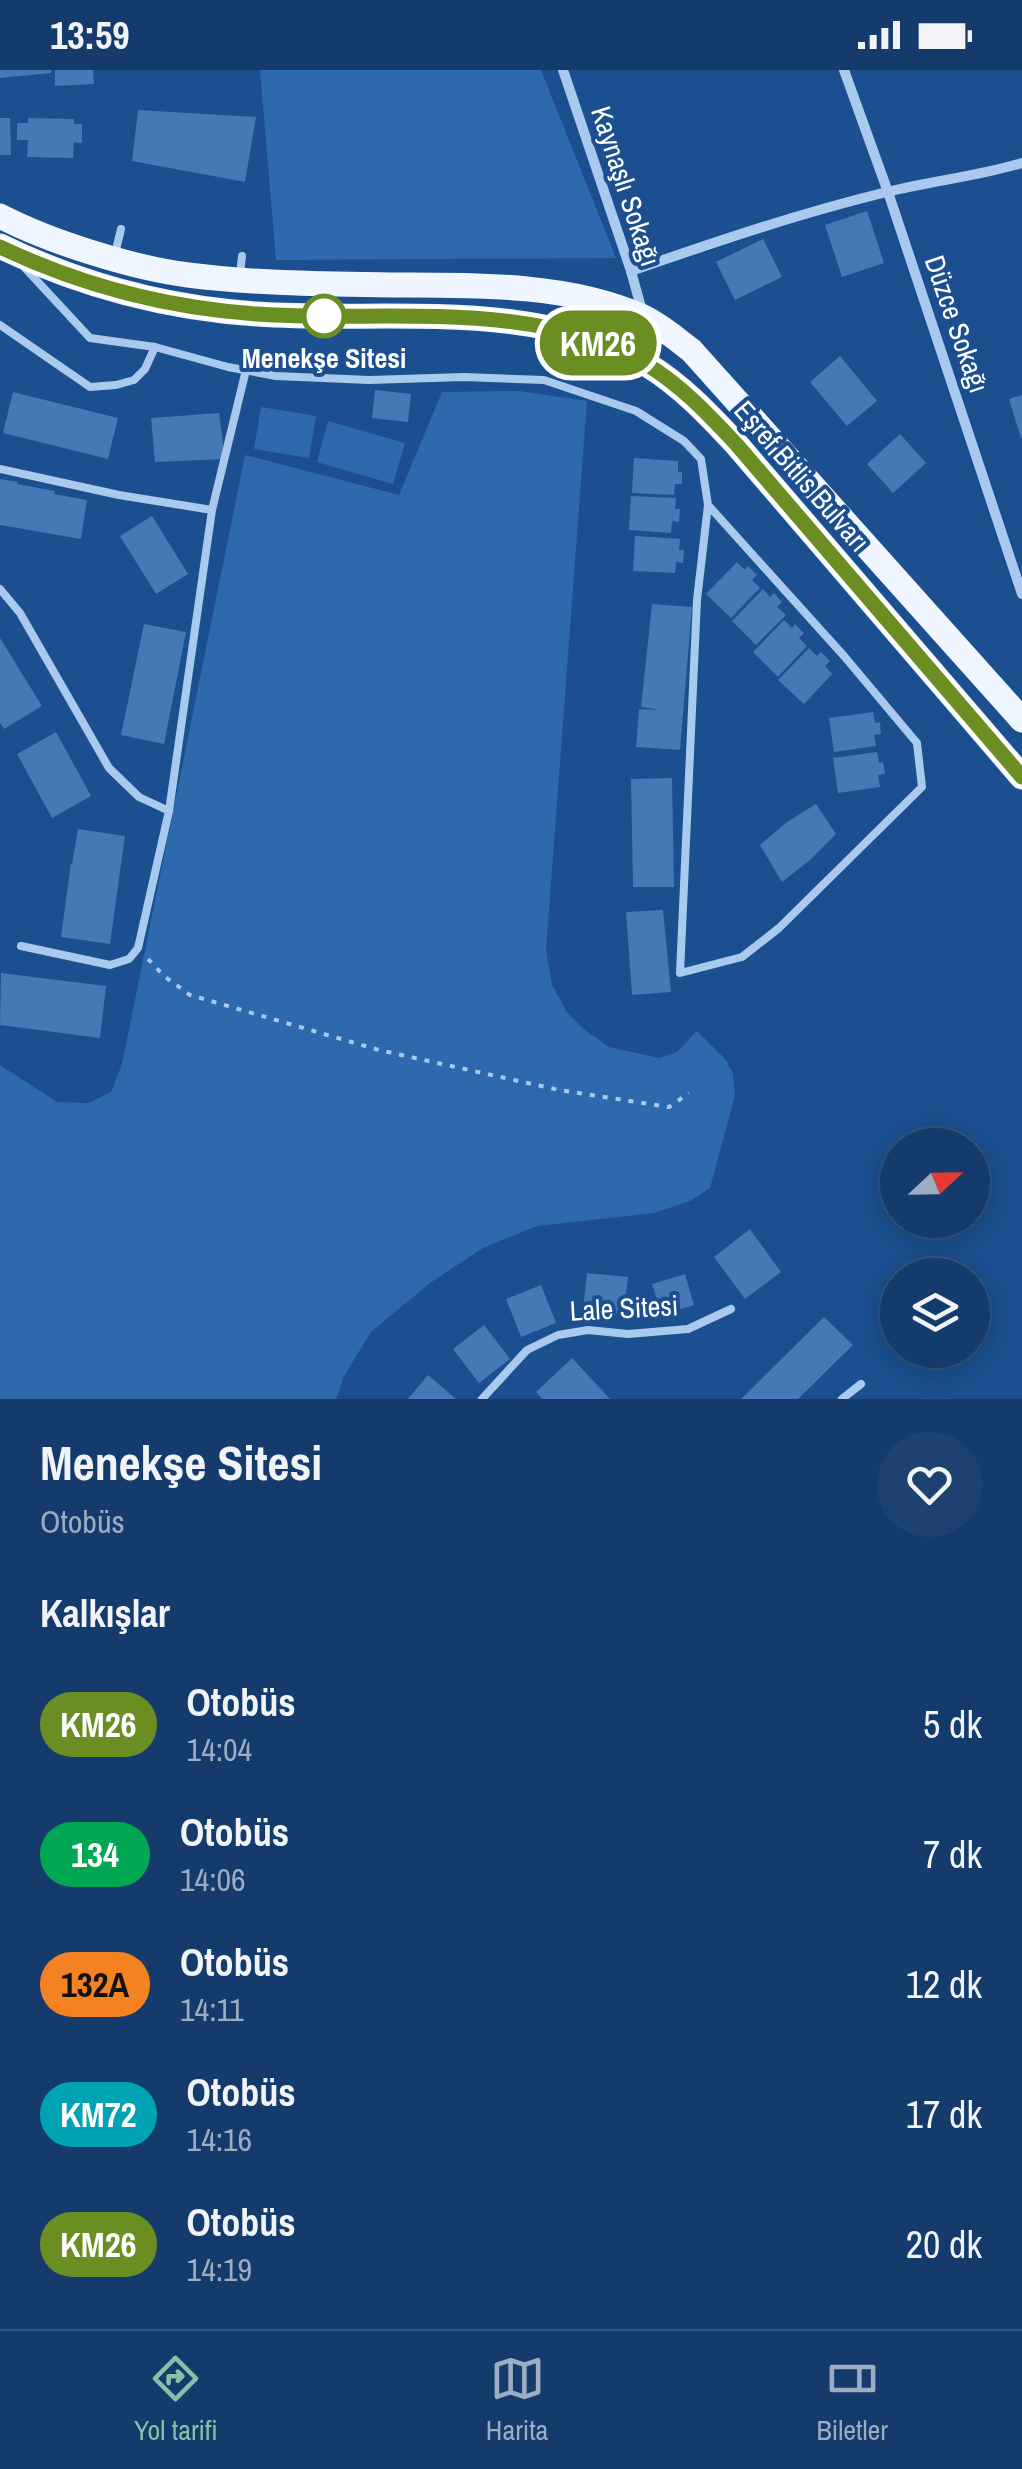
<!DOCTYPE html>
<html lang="tr">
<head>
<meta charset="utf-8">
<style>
  :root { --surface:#143b6b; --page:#1d4271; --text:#f1f3f6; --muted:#9dadc1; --line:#33557e; --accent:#8abfa5 }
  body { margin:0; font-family:"Archivo Narrow",sans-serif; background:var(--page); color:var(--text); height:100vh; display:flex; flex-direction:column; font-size:38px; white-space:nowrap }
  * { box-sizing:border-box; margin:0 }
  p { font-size:32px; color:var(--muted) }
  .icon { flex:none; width:55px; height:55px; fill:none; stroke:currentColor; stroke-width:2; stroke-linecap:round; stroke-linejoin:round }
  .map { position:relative; height:1329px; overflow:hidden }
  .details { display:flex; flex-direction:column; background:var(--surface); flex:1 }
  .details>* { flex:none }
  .badge { padding:0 20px; border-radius:32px; font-size:35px; line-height:65px }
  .needle { width:65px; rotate:68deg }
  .buttons { position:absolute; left:880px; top:1058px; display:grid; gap:20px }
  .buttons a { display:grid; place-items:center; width:110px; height:110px; border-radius:50%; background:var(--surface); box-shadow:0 5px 25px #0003,0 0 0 2px var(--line); font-size:50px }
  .map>.badge { position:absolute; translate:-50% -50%; box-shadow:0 0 0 5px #fff }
  h2 { padding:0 40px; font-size:38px; line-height:90px }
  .round { display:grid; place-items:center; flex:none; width:105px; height:105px; border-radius:52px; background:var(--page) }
  .head { display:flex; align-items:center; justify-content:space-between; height:170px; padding:0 40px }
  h1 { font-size:48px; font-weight:700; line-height:75px }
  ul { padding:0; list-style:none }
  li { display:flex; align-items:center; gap:30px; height:130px; padding:0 40px }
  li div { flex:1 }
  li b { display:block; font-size:38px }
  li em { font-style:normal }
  li .badge { min-width:110px; font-weight:700; text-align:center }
  .status { display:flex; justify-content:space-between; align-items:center; height:70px; padding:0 50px; background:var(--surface); direction:ltr }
  .status svg { height:28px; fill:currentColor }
  .menu { display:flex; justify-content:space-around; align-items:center; height:140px; border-top:2px solid var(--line); background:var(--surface); font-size:28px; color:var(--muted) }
  .menu a { display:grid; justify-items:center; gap:5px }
  .menu .on { color:var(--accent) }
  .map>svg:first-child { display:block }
</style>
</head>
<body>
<div class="status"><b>13:59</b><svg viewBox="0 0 49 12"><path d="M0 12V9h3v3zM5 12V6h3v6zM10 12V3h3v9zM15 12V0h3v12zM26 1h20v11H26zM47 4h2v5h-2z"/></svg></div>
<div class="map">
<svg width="1022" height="1329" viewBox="0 0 1022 1329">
  <rect width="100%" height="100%" fill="#1b4f8f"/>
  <g fill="#2e69ad">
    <polygon points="260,0 541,0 616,188 276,190"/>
    <polygon points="519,321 587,331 546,880 552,915 567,942 585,960 609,977 659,988 677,982 697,961 726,990 733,1004 735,1025 710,1118 690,1131 654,1143 537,1156 483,1178 430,1213 371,1262 344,1306 336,1329 0,1329 0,995 57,1032 89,1033 111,1022 122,994 245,385 399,425 442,322"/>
    <polygon points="261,337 316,346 309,388 254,379"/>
    <polygon points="328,351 405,373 393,414 317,392"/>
  </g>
  <g fill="#4478b7">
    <polygon points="0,0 51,0 51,3 0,8"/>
    <polygon points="55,0 93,0 94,14 55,16"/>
    <polygon points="138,40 256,47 245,112 132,91"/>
    <polygon points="0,48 10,48 11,85 0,85"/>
    <polygon points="28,48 74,49 74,54 82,54 82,73 74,72 73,88 27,87 28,70 17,70 17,53 28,53"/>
    <polygon points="867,141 884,193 842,207 825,155"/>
    <polygon points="763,169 782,207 735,230 716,192"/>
    <polygon points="840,286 877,331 847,356 810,312"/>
    <polygon points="375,320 411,324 408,352 372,348"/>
    <polygon points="13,322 118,348 108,389 3,363"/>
    <polygon points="1022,325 1022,368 1021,368 1009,329"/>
    <polygon points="219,343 225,389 155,392 151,348"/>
    <polygon points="900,364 926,393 893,423 867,394"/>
    <polygon points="634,388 678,391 678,402 682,402 682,414 675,414 674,425 632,423"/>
    <polygon points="0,409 18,412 17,414 55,421 54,424 87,430 81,469 0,455"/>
    <polygon points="631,426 676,428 675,439 680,439 679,452 672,451 671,463 629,460"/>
    <polygon points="152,446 188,504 156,524 120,466"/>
    <polygon points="635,466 680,469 679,480 684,480 683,493 676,492 675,503 633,501"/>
    <polygon points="737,492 745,500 748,496 757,505 752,510 760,518 731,548 706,524"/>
    <polygon points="763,519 770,527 774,523 782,532 777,537 786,545 756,575 732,551"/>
    <polygon points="652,534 692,537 680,680 636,677 639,639 660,640 641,637"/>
    <polygon points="784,550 792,558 795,554 804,563 799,568 807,576 778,607 753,582"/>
    <polygon points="144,554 186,562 164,674 121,665"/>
    <polygon points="0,568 42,636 4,659 0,653"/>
    <polygon points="809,578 817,586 821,582 830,591 825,596 832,604 804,634 778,610"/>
    <polygon points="873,642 875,653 880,652 881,664 874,665 876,676 834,682 829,648"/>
    <polygon points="56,662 91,726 52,748 17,684"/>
    <polygon points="877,682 879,693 883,692 885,704 878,705 880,717 838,723 833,688"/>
    <polygon points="672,708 674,817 633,817 631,709"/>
    <polygon points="816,734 836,764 810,790 782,812 760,775 787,752"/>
    <polygon points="78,759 125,766 110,874 61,867 71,793 72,794"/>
    <polygon points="663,840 671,922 632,925 626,842"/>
    <polygon points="1,903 106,916 100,968 0,955"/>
    <polygon points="750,1159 781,1202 745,1229 714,1187"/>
    <polygon points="587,1203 628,1207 624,1244 583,1240"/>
    <polygon points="685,1204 694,1235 662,1245 652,1214"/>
    <polygon points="541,1215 556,1253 521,1267 506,1229"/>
    <polygon points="824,1247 853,1275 801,1326 798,1329 741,1329"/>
    <polygon points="484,1255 510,1289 479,1313 453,1279"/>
    <polygon points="572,1288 598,1316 610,1329 542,1329 536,1322"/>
    <polygon points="428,1305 456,1329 408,1329"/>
  </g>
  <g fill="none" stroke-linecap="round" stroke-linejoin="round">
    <polyline stroke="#a9c9ee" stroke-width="4" stroke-dasharray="5 8" stroke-linecap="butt" points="148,889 164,906 190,925 379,980 559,1020 669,1037 689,1023"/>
    <g stroke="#a9c9ee" stroke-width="8">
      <polyline points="115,184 121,159"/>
      <polyline points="25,198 90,268 155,277 228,297 276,306 369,310 464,307 544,310 636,341 684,371 701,389 708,435 697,530 680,903 742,887 779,858 922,717 917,673 844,586 708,435"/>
      <polyline points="240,205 242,186"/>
      <polyline points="0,255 90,317 116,315 134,310 145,299 155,277"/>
      <polyline points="0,399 119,425 212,440"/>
      <polyline points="0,519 20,543 109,698 139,727 169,741"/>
      <polyline points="21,876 110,895 129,889 138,878 169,741 212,440 246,300"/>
      <polyline points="482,1329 527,1280 558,1265 588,1260 628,1264 688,1259 731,1239"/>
      <polyline points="842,1329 861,1314"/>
    </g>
    <g stroke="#a9c9ee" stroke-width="10">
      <polyline points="563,0 631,201 642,241"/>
      <polyline points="844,0 888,122 1022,524"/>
      <path d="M631,201C715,172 800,143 887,122C932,111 978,106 1022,93"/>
    </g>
    <g stroke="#f0f6ff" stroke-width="25">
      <path d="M0,146C50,172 133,198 188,205C258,214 330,214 401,215C478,215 569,214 641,246C659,254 675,268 691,280L1022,650"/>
      <path d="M0,176C80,215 168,238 257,244C382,253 532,227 646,294C681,315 709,345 737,375L1022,707"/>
    </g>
  </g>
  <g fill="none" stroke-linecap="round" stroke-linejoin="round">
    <g stroke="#fff" stroke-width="22">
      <path id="line" d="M0,177C80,215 168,238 257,244C382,253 533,227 646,294C681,315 709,345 737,375L1022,707"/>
    </g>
    <use href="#line" stroke="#6b8e23" stroke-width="15"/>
  </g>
  <circle fill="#fff" stroke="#6b8e23" stroke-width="5" cx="324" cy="246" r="20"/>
  <g text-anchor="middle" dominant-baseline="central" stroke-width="8" stroke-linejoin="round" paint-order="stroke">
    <g font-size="28" fill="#fff" stroke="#1b4f8f">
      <text transform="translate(626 116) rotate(72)">Kaynaşlı Sokağı</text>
      <text transform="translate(957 254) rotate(71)">Düzce Sokağı</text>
      <text transform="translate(802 406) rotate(49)">Eşref Bitlis Bulvarı</text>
      <text transform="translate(624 1238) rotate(-3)">Lale Sitesi</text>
    </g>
    <g font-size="28" font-weight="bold" fill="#fff" stroke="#1b4f8f">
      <text x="324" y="288">Menekşe Sitesi</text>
    </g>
  </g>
</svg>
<div class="buttons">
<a><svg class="needle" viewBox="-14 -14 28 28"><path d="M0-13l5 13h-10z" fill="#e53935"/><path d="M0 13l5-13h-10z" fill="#9dadc1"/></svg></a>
<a><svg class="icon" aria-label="layers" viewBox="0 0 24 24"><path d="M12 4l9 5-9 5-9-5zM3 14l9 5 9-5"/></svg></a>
</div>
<b class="badge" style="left:598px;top:273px;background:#6b8e23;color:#fff">KM26</b>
</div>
<section class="details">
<div class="head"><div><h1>Menekşe Sitesi</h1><p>Otobüs</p></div><a class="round"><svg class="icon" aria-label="heart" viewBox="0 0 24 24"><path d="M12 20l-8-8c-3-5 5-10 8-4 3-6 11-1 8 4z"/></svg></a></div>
<h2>Kalkışlar</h2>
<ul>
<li><span class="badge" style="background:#6b8e23;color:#fff">KM26</span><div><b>Otobüs</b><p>14:04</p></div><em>5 dk</em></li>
<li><span class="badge" style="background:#00a651;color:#fff">134</span><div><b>Otobüs</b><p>14:06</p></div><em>7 dk</em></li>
<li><span class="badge" style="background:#f58220;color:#111">132A</span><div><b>Otobüs</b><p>14:11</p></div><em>12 dk</em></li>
<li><span class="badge" style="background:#00a3b4;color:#fff">KM72</span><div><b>Otobüs</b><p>14:16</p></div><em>17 dk</em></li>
<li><span class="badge" style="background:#6b8e23;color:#fff">KM26</span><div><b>Otobüs</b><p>14:19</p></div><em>20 dk</em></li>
</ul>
</section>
<nav class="menu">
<a class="on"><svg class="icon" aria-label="directions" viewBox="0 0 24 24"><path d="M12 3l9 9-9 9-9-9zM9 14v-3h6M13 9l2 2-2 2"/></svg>Yol tarifi</a>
<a><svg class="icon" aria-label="map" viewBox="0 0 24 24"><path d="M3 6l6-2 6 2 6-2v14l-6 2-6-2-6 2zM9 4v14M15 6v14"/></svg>Harita</a>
<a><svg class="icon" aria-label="tickets" viewBox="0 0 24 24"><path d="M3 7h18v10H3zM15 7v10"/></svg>Biletler</a>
</nav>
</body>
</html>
